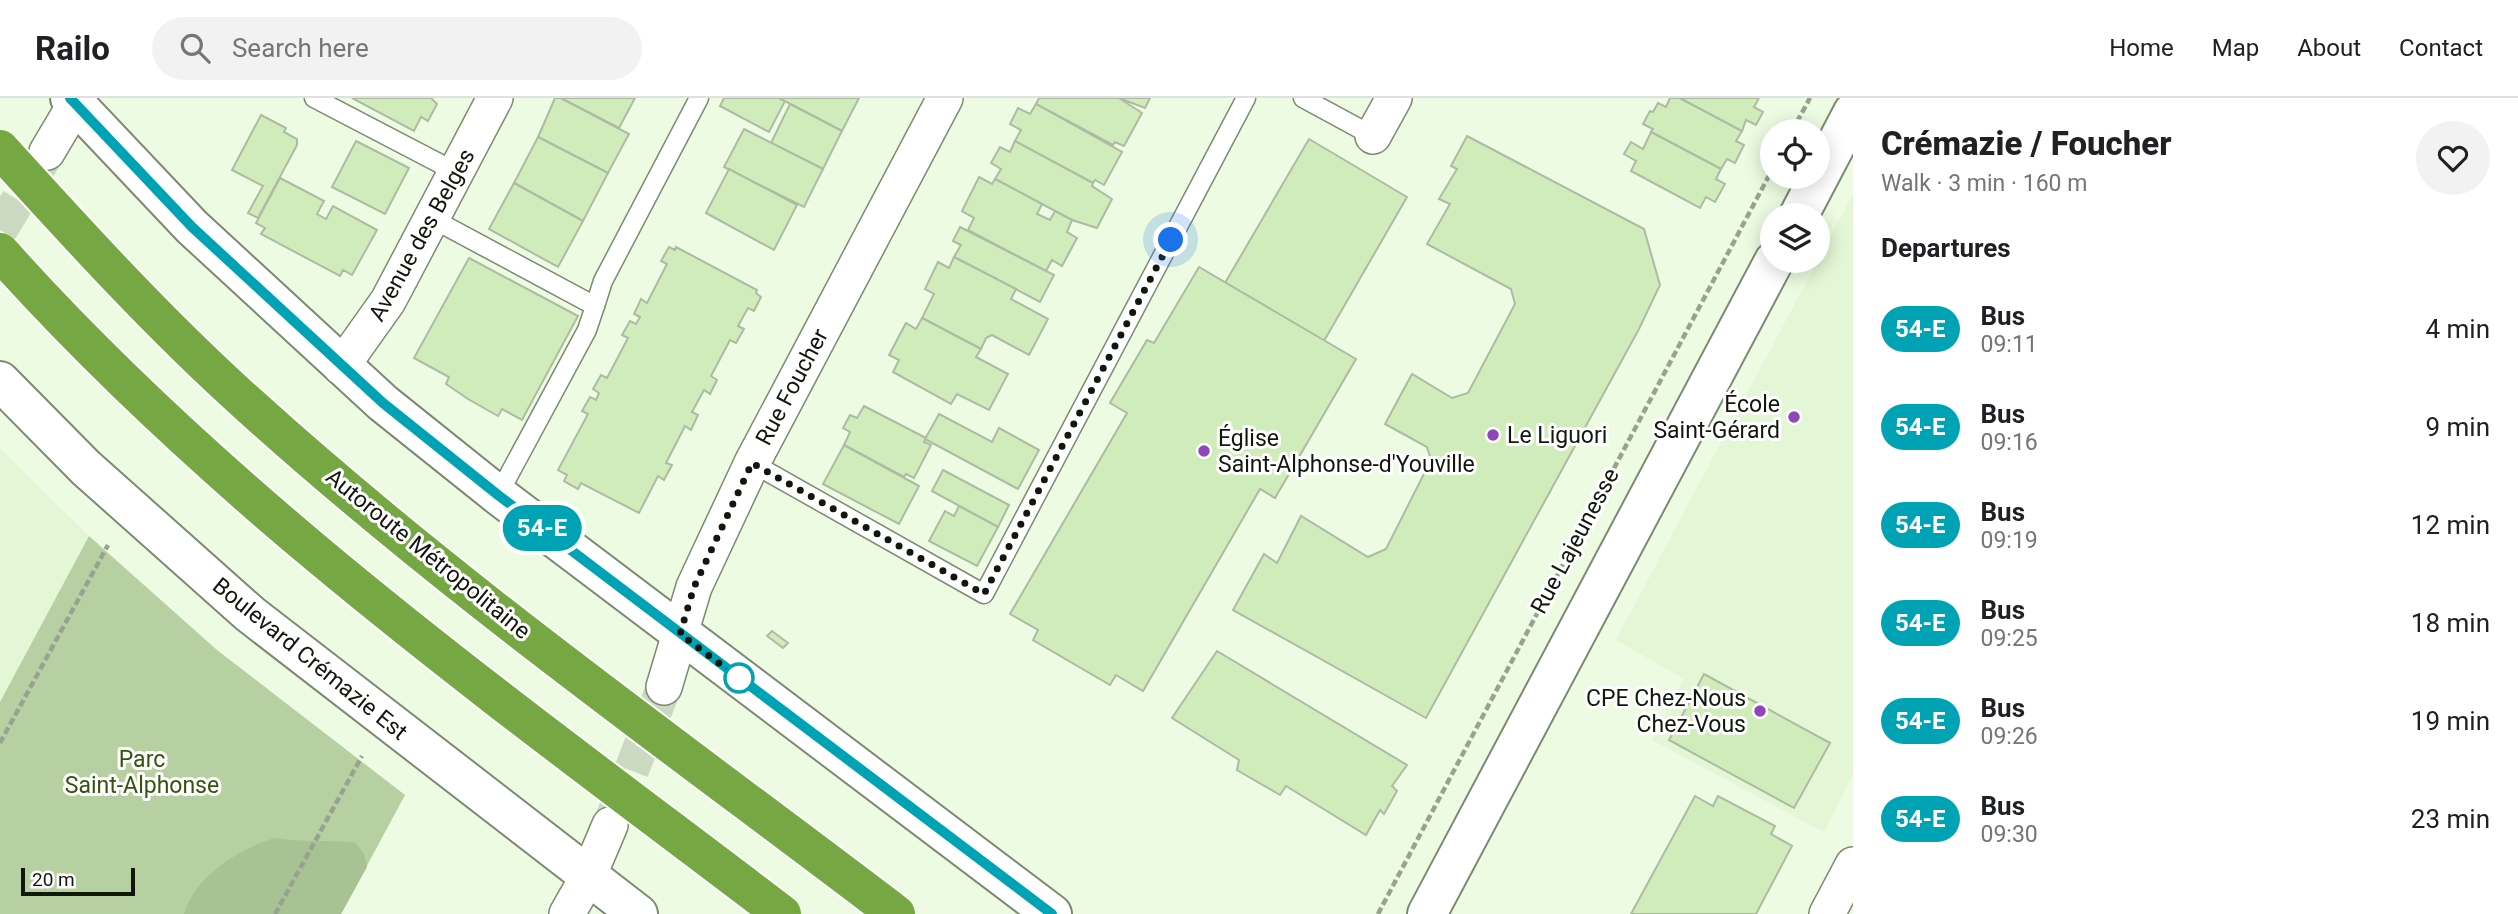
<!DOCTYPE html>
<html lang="en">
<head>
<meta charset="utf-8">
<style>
  :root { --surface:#fff; --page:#f2f2f2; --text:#202124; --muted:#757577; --line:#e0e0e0 }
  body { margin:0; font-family:Roboto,sans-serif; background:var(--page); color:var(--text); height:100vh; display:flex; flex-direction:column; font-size:26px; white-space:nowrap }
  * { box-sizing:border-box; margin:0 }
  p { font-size:23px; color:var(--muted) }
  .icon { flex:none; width:38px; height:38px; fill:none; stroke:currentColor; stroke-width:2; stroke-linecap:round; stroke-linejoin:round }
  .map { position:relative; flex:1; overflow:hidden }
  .side { display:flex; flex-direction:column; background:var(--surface); width:665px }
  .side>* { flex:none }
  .badge { padding:0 14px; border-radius:23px; font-size:24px; line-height:46px }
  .controls { position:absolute; left:1760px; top:21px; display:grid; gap:14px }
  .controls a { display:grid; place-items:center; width:70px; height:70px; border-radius:50%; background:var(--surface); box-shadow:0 4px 18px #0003; font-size:35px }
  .scale { position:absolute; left:21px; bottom:18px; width:114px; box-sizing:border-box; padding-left:7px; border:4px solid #12170e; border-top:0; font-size:19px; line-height:24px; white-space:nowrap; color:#12170e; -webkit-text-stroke:5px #fff; paint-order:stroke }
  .you { position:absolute; width:35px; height:35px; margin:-18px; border:5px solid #fff; border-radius:50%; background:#1a73e8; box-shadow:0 0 0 10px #1a73e833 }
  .map>.badge { position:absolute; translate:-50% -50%; box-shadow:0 0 0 4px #fff }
  h2 { padding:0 28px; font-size:26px; line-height:63px }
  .round { display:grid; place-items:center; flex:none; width:74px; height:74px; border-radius:37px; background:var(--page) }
  .headline { display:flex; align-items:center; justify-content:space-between; height:119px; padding:0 28px }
  h1 { font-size:33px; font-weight:800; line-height:52px }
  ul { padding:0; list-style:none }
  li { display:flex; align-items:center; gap:21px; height:98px; padding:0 28px }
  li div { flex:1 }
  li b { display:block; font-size:26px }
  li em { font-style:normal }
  li .badge { min-width:77px; font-weight:700; text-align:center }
  header { display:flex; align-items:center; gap:42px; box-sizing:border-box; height:98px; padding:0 35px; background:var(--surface); border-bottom:2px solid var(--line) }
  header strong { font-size:33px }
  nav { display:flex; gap:38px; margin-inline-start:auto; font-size:24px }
  .search { width:490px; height:63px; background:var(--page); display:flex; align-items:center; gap:18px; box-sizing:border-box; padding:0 24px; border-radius:38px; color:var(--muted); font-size:26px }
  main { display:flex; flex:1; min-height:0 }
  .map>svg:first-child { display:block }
</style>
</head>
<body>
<header>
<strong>Railo</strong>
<div class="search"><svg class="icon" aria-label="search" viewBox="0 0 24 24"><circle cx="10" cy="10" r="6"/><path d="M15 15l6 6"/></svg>Search here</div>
<nav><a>Home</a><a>Map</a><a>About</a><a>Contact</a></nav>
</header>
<main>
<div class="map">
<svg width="1853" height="816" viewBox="0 0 1853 816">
  <rect width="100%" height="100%" fill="#edfbe2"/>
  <g fill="#e3f6d5">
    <polygon points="1853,96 1853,676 1824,734 1652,642 1684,581 1616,542"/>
    <polygon points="0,351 89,438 0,604"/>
  </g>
  <polygon fill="#b6d0a2" points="89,438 217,552 405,697 341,816 0,816 0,604"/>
  <path fill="#a7c293" d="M275,740C304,745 328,741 356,745L364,756L367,769L341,816H184C194,779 240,750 275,740Z"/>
  <g fill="#d0ecbb" stroke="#adbba3" stroke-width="2">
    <polygon points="352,0 431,0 437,6 428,23 421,19 414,33"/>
    <polygon points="555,0 561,0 629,36 608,75 538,39"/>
    <polygon points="561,0 635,0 619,30"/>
    <polygon points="724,0 779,0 785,3 769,34 720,8"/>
    <polygon points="779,0 859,0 842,33"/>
    <polygon points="1039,0 1119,0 1142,15 1124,48 1115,44 1113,47 1036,6"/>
    <polygon points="1119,0 1150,0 1145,10"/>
    <polygon points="1670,0 1680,0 1742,33 1736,43 1744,47 1735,65 1727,61 1721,71 1651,34 1653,31 1643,26 1650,13 1653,14 1658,5 1666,9"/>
    <polygon points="1680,0 1759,0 1754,9 1763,14 1756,27 1746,22 1742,33"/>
    <polygon points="790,6 842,33 823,71 771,45"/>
    <polygon points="1036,6 1122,54 1104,87 1095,82 1093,85 1015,43 1021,32 1010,26 1018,10 1030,16"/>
    <polygon points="261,17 286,30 284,34 297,41 297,47 258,120 248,115 263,88 232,72"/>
    <polygon points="744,31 823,71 804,109 724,69"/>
    <polygon points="1651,34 1721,71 1716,81 1725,86 1715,104 1706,99 1700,110 1631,73 1636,63 1624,56 1631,44 1643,51"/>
    <polygon points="1467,38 1644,131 1660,187 1639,231 1426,620 1233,512 1264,456 1277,465 1301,418 1368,459 1386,451 1431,362 1427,349 1385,326 1412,276 1452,300 1468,295 1515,206 1511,191 1427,146 1450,106 1439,101 1457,71 1451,68"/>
    <polygon points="538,39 608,75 583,123 514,85"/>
    <polygon points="1309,41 1407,99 1324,243 1225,185"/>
    <polygon points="356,43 409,70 385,116 332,89"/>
    <polygon points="1015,43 1093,85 1092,88 1112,101 1097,130 1072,122 995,81 1001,71 991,65 1000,49 1010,54"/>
    <polygon points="729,71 797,107 774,152 706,115"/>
    <polygon points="979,79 992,86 995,81 1042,106 1037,116 1050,122 1055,113 1072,122 1067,134 1077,140 1062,168 1052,162 1046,173 968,132 974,120 962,113"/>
    <polygon points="280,80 324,103 317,116 326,121 333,108 377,132 352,177 343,172 340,178 261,136 265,130 256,125"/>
    <polygon points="514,85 583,123 558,169 489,131"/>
    <polygon points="960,129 1054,177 1040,204 954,159 961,147 953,143"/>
    <polygon points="669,149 675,152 676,149 757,192 756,195 761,199 754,213 748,210 738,228 744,231 736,245 730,242 711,278 717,282 710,296 704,292 692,314 698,317 691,332 685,328 666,365 672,367 664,382 658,378 639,415 581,385 578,391 564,383 567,377 558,372 588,316 582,313 590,299 596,302 599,295 593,291 601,277 607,280 628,240 622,237 630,223 636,226 640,219 634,216 641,201 647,205 667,166 661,163"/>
    <polygon points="954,159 1016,191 1011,201 1048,221 1029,257 992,237 986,240 981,251 922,220 934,196 925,191 938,164 949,170"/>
    <polygon points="469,160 578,218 522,322 502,311 498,318 468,301 446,286 449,279 414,260"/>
    <polygon points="1199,169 1356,261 1275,400 1260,391 1143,593 1116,577 1110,587 1033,542 1038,532 1010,516 1127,315 1110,305 1147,242 1154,245"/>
    <polygon points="922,220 981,251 976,259 1008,276 989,312 957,296 951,306 893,274 899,262 889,257 906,225 916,231"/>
    <polygon points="864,308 926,340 924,344 931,347 914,380 906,376 904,379 844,347 850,334 843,330 850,317 857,320"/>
    <polygon points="939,316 992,344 999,330 1039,352 1018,391 925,341"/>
    <polygon points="844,347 919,388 899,426 823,386"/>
    <polygon points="943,372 1009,407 998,429 932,393"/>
    <polygon points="959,408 998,429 977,468 929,443 945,413 954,418"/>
    <polygon points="772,533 788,545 783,550 767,538"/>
    <polygon points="1217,553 1407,667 1392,688 1397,693 1384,716 1380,712 1366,737 1286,688 1280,697 1237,672 1239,662 1172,620"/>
    <polygon points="1704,576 1830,645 1794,710 1669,642"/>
    <polygon points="1695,698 1713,708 1718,698 1775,728 1771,736 1792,748 1756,816 1631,816"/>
  </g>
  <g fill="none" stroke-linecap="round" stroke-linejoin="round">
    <g stroke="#ccd9c2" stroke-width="35" stroke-dasharray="35 18" stroke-linecap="butt">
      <polyline points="0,132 44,60"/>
      <polyline points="612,722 664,589"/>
    </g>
    <g stroke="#7d8a73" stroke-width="21">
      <g id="lane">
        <polyline points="314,0 456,74"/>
        <polyline points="1303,0 1373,38"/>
        <polyline points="431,120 595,208 603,183 699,0"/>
        <polyline points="752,365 984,496 1246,0"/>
        <polyline points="498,397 587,232 595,208"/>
      </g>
    </g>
    <g stroke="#7d8a73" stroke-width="38">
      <g id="street">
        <polyline points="1373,38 1394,0"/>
        <polyline points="47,54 79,0"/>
        <polyline points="341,269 388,203 495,0"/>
        <polyline points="664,589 694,489 752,365 945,0"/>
        <polyline points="567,816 588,779 610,727"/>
        <polyline points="1827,816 1853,767"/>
      </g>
    </g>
    <g stroke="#7d8a73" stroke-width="42">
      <g id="secondary">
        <polyline points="70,0 192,129 383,305 498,397 1052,816"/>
        <polyline points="1799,117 1853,14"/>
        <polyline points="0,283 86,370 250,516 638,816"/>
        <polyline points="1427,816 1774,163"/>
      </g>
    </g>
    <g stroke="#97a28f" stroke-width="4.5" stroke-dasharray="7 3.5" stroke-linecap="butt">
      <polyline points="1792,33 1810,0"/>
      <polyline points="0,645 108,447"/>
      <polyline points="275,816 362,658"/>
      <polyline points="1378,816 1773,70"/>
    </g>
    <use href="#lane" stroke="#fff" stroke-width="18"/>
    <use href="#street" stroke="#fff" stroke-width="35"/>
    <use href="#secondary" stroke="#fff" stroke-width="38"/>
    <g stroke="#fff" stroke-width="42" stroke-linecap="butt">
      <g id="highway-bridge">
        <path d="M0,51C80,139 160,227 248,306C451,490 678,650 896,816"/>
        <path d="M0,154C229,410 510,609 782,816"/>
      </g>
    </g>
    <use href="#highway-bridge" stroke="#75a842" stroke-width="38"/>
  </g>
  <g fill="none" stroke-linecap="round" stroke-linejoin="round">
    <g stroke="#fff" stroke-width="16">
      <polyline id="line" points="70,0 192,129 383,305 498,397 1052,816"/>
    </g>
    <use href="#line" stroke="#00a3b4" stroke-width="10"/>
    <polyline stroke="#12170e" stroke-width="7" stroke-dasharray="0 12.6" points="739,580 680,536 694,489 752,365 984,496 1171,142"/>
  </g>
  <g fill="#8f46b8" stroke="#fff" stroke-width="2.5">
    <circle cx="1794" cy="319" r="7"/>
    <circle cx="1493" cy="337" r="7"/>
    <circle cx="1204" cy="353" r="7"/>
    <circle cx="1760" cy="613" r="7"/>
  </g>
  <circle fill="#fff" stroke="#00a3b4" stroke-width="3.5" cx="739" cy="580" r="14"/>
  <g text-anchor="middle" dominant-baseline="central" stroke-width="6" stroke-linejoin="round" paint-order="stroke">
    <g font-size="23" fill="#12170e" stroke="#fff">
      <text transform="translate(422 137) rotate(-61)">Avenue des Belges</text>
      <text transform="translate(792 289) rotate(-62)">Rue Foucher</text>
      <text transform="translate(1575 443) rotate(-62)">Rue Lajeunesse</text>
      <text transform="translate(428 456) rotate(39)">Autoroute Métropolitaine</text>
      <text transform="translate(310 561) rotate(39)">Boulevard Crémazie Est</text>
    </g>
    <g font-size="23" fill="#12170e" stroke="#fff" text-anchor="end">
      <text x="1780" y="306">École<tspan x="1780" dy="26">Saint-Gérard</tspan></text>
      <text x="1507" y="337" text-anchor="start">Le Liguori</text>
      <text x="1218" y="340" text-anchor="start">Église<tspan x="1218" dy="26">Saint-Alphonse-d'Youville</tspan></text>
      <text x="1746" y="600">CPE Chez-Nous<tspan x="1746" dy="26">Chez-Vous</tspan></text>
    </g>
    <g font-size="23" fill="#34530f" stroke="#fff">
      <text x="142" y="661">Parc<tspan x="142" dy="26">Saint-Alphonse</tspan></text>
    </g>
  </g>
</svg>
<div class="controls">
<a><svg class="icon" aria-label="locate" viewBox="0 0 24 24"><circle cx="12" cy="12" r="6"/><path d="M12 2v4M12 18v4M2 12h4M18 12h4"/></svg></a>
<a><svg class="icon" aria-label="layers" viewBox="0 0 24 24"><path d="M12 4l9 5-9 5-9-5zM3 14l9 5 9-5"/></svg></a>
</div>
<div class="scale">20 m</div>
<div class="you" style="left:1171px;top:142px"></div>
<b class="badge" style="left:542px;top:430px;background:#00a3b4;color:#fff">54-E</b>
</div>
<section class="side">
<div class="headline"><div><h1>Crémazie / Foucher</h1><p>Walk · 3 min · 160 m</p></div><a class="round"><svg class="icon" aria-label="heart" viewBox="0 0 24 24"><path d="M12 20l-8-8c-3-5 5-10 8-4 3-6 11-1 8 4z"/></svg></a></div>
<h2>Departures</h2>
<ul>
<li><span class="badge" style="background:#00a3b4;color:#fff">54-E</span><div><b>Bus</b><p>09:11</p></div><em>4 min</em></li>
<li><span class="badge" style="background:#00a3b4;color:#fff">54-E</span><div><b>Bus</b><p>09:16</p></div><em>9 min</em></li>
<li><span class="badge" style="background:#00a3b4;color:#fff">54-E</span><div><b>Bus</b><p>09:19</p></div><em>12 min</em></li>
<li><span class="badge" style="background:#00a3b4;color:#fff">54-E</span><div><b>Bus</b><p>09:25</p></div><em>18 min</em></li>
<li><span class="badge" style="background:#00a3b4;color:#fff">54-E</span><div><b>Bus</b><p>09:26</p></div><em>19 min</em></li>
<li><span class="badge" style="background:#00a3b4;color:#fff">54-E</span><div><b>Bus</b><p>09:30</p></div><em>23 min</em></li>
</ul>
</section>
</main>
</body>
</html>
